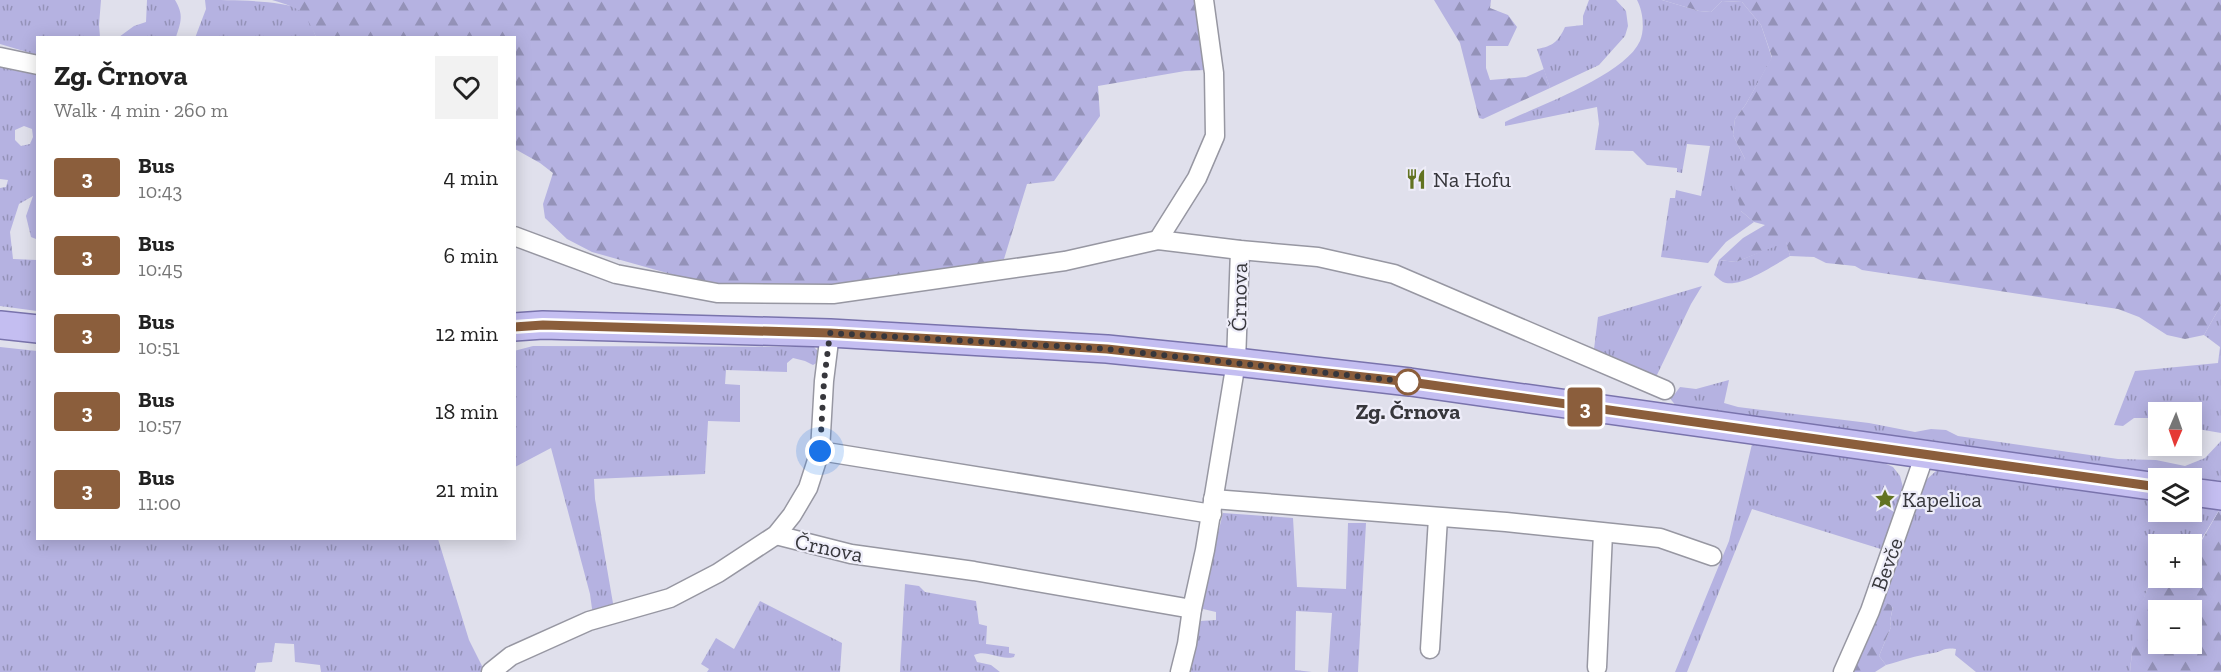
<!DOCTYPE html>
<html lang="en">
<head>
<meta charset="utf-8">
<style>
  :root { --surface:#fff; --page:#f2f2f2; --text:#222; --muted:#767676 }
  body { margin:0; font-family:"Zilla Slab",serif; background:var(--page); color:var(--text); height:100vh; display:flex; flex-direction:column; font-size:22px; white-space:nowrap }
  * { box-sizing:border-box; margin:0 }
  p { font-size:20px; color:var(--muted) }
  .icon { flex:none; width:33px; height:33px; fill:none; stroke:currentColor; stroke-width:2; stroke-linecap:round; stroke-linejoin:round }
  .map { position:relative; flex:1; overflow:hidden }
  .side { position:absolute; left:36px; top:36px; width:480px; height:504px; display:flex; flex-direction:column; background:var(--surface); border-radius:0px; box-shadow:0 3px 15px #0003 }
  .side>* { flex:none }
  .badge { padding:0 12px; border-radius:4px; font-size:21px; line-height:39px }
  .needle { width:39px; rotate:182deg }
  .controls { position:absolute; left:2148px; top:402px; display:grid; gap:12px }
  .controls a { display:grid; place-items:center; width:54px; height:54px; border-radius:0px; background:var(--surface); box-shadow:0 3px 15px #0003; font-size:30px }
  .you { position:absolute; width:30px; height:30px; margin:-15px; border:4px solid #fff; border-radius:50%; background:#1a73e8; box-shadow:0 0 0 9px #1a73e833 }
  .map>.badge { position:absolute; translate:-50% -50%; box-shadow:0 0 0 3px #fff }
  .round { display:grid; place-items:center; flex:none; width:63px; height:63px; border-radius:0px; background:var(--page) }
  .head { display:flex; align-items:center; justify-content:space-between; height:102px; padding:0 18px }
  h1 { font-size:28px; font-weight:700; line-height:45px }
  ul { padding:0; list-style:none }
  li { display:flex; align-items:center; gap:18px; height:78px; padding:0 18px }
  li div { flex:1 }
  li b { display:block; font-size:22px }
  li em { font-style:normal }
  li .badge { min-width:66px; font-weight:700; text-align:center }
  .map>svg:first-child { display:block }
</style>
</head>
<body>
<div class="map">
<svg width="2221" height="672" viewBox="0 0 2221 672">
  <defs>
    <pattern id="grass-tufts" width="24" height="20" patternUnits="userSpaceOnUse" patternTransform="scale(1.5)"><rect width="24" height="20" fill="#b5b2e1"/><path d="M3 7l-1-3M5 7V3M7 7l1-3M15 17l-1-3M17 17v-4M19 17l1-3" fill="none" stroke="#9492b8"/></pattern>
    <pattern id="forest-firs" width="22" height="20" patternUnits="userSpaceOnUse" patternTransform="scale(1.5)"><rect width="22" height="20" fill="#b5b2e1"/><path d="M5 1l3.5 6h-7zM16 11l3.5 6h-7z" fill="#9492b8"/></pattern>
  </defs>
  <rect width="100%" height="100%" fill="#e0e0ec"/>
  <g fill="url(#grass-tufts)" fill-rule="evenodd">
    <polygon points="0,0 101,0 99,25 100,37 38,38 37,55 0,44"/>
    <path d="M147,0H175C184,15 181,22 176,37H119L134,26L146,22Z"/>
    <path d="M205,0C227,0 282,0 300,9C308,14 313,29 316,37L195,38L206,9Z"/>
    <path d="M1589,0H1616L1626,11L1628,26L1625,36L1599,65L1550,88L1537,49C1553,46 1558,42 1565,27L1583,25V16Z"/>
    <path d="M1637,0H1662L1699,11L1711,12L1722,1L1742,2L1761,25L1772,58L1746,104L1735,119L1733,135L1745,159L1741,211L1754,222L1726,242L1708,263L1661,257L1670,198H1675L1676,190L1701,196L1710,146L1687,144L1682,173L1677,172V168L1647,165L1633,151L1595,150L1599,124L1597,107L1505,126V122C1538,106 1625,75 1640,41C1645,29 1643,11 1637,0Z"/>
    <path d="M0,61L37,71V235L36,239L31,237L26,216L33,196L19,204L10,232L13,259L37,260V311L0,306V188L6,187L8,180L0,179ZM24,126L32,129L33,137L30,144L21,146L15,140V130Z"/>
    <path d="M1786,241L1790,256C1774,265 1744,286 1726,283C1721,282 1718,278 1714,275L1719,260L1736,262Z"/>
    <polygon points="1702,286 1691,304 1656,377 1594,349 1598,317"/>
    <polygon points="2221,305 2221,433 2192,428 2192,412 2158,412 2154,418 2134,418 2123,426 2114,425 2135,371 2218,363 2220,347 2204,335"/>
    <polygon points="533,346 814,347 819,352 820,361 813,365 805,361 793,358 787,363 787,372 726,370 725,384 740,385 740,422 708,421 705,474 594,479 595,499 614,609 593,616 590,594 551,448 515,467 514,351"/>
    <polygon points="0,347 37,351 38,538 438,539 469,640 484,670 481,672 321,672 320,665 295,662 294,644 275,643 272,662 257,663 255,672 0,672"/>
    <polygon points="1729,380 1724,403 1738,407 1869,423 1915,432 1931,429 1946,430 1958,436 2118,459 2156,460 2185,466 2205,458 2221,441 2221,481 1971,448 1943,442 1678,408 1667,395 1674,395 1680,387 1696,389"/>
    <polygon points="1752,444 1875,459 1893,467 1900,476 1904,491 1884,550 1752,509 1687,672 1675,672 1729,541"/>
    <path d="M1946,470L2158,498V512H2192V503L2221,507L2198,545L2192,549V544H2158V565L2155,569C2139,608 2134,631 2130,672H1976L1955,655L1956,649C1943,647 1944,651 1933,653C1914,656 1904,660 1886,665L1879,656L1891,627L1890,621L1893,607L1882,601L1925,481L1936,471Z"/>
    <polygon points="1223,513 1293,518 1297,587 1346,589 1348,523 1366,523 1358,672 1328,672 1332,613 1296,611 1295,670 1312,672 1188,672 1200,621 1216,620 1216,612 1203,609 1201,602"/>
    <path d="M905,584L919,586L925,592L976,601L979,624L987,626L986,644L1009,647V653L1015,654L1014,657C1000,661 987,649 974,655L977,662L991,665L1000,672H900Z"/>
    <polygon points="760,601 842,643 840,672 707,672 709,669 701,664 716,638 734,649"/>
  </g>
  <g fill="url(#forest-firs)" fill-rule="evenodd">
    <path d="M272,0H1199L1205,70L1185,71L1098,86L1100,116L1054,181L1027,184L1004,259L896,279L817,286L724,285L685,278L592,252L567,239L545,218L543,204L553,173L540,163L515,149L514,38L316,37C304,9 301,9 272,0Z"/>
    <polygon points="1434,0 1491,0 1490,8 1508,15 1517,27 1508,46 1486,46 1486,68 1490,80 1526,77 1544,69 1550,88 1483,119 1479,118 1460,43"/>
    <polygon points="1662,0 2221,0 2221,305 2204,335 2185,339 2167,335 2139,317 2118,309 1862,270 1855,266 1826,263 1814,257 1790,256 1786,242 1736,262 1719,260 1743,238 1765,225 1754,222 1741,211 1734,185 1745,159 1733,135 1735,119 1746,104 1772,57 1761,25 1742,2 1722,1 1711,12 1699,11"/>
    <path d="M2221,507V672H2130L2134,632L2141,605L2155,569L2158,565V578H2192V549L2199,545ZM2158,610H2192V644H2158Z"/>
    <polygon points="1882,601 1893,606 1890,621 1891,627 1879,656 1886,665 1875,672 1854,672"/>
  </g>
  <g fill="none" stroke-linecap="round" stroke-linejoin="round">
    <g stroke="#9797a2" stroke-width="21">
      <g id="minor">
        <polyline points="0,57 38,65"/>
        <polyline points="514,236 616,274 717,293 833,294 1065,261 1158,240 1240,250 1318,257 1394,274 1665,390"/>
        <polyline points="1158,240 1197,178 1215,136 1214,73 1204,0"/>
        <polyline points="820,451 1212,514"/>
        <polyline points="1213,499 1506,522 1660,538 1712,556"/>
        <polyline points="776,535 851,554 974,571 1192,609"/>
        <polyline points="1430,649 1438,518"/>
        <polyline points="1597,667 1603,533"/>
        <polyline points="491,672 511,656 589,621 670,598 718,573 776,535 792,515 808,488 820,451 824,381 830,333"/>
        <polyline points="1180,672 1187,644 1192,609 1205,550 1236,362 1240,250"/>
        <polyline points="1843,672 1870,611 1925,454"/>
      </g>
    </g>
    <g stroke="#7973ac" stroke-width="30">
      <g id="primary">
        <polyline points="0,325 38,329"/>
        <polyline points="514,327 543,325 830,333 1107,349 1236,362 1410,382 2158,487"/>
        <polyline points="2192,492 2221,496"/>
      </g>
    </g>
    <use href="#minor" stroke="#fff" stroke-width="18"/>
    <use href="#primary" stroke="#c4bef1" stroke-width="27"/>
  </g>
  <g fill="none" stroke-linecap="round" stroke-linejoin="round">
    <g stroke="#fff" stroke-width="14">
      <polyline id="line" points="514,327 543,325 830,333 1107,349 1410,382 2158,487"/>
    </g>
    <use href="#line" stroke="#8b5e3c" stroke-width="9"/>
    <polyline stroke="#37373c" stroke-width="6" stroke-dasharray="0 10.8" points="820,451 824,381 830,333 1107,349 1410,382 1408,382"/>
  </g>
  <defs>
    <g id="restaurant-bare" transform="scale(1.62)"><path d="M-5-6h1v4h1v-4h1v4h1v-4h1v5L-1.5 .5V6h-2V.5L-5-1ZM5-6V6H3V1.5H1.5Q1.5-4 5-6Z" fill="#627321" stroke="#eeedf9" stroke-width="2.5" paint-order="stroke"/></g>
    <g id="sight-bare" transform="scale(1.62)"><path d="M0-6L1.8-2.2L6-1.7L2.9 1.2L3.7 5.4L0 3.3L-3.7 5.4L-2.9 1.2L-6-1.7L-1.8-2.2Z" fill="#627321" stroke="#eeedf9" stroke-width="2.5" paint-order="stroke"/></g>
  </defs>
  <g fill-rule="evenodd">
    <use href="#restaurant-bare" x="1416" y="179"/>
    <use href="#sight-bare" x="1885" y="499"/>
  </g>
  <circle fill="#fff" stroke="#8b5e3c" stroke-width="3" cx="1408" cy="382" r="12"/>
  <g text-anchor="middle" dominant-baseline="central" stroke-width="4.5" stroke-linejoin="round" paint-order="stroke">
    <g font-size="22" fill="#37373c" stroke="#eeedf9" text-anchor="start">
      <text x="1433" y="179">Na Hofu</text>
      <text x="1902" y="499">Kapelica</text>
    </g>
    <g font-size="22" fill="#37373c" stroke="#eeedf9">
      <text transform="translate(1239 297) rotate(-89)">Črnova</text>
      <text transform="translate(829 548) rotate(12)">Črnova</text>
      <text transform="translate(1887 564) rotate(-70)">Bevče</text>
    </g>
    <g font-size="22" font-weight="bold" fill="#37373c" stroke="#eeedf9">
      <text x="1408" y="411">Zg. Črnova</text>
    </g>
  </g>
</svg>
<div class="controls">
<a><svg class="needle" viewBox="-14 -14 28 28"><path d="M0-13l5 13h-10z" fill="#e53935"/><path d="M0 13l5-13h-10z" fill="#767676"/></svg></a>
<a><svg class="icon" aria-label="layers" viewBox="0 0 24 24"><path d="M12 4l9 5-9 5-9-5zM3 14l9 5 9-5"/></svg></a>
<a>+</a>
<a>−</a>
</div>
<div class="you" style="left:820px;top:451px"></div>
<b class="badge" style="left:1585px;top:407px;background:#8b5e3c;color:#fff">3</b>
<section class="side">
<div class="head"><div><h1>Zg. Črnova</h1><p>Walk · 4 min · 260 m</p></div><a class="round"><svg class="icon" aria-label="heart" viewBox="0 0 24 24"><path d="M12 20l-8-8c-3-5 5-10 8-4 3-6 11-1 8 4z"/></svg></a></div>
<ul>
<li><span class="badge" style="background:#8b5e3c;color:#fff">3</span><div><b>Bus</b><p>10:43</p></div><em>4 min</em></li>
<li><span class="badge" style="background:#8b5e3c;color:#fff">3</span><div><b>Bus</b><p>10:45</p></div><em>6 min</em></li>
<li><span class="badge" style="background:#8b5e3c;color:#fff">3</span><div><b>Bus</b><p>10:51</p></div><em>12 min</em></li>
<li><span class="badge" style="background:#8b5e3c;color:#fff">3</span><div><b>Bus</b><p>10:57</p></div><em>18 min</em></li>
<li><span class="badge" style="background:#8b5e3c;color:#fff">3</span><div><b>Bus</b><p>11:00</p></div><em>21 min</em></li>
</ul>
</section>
</div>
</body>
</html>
